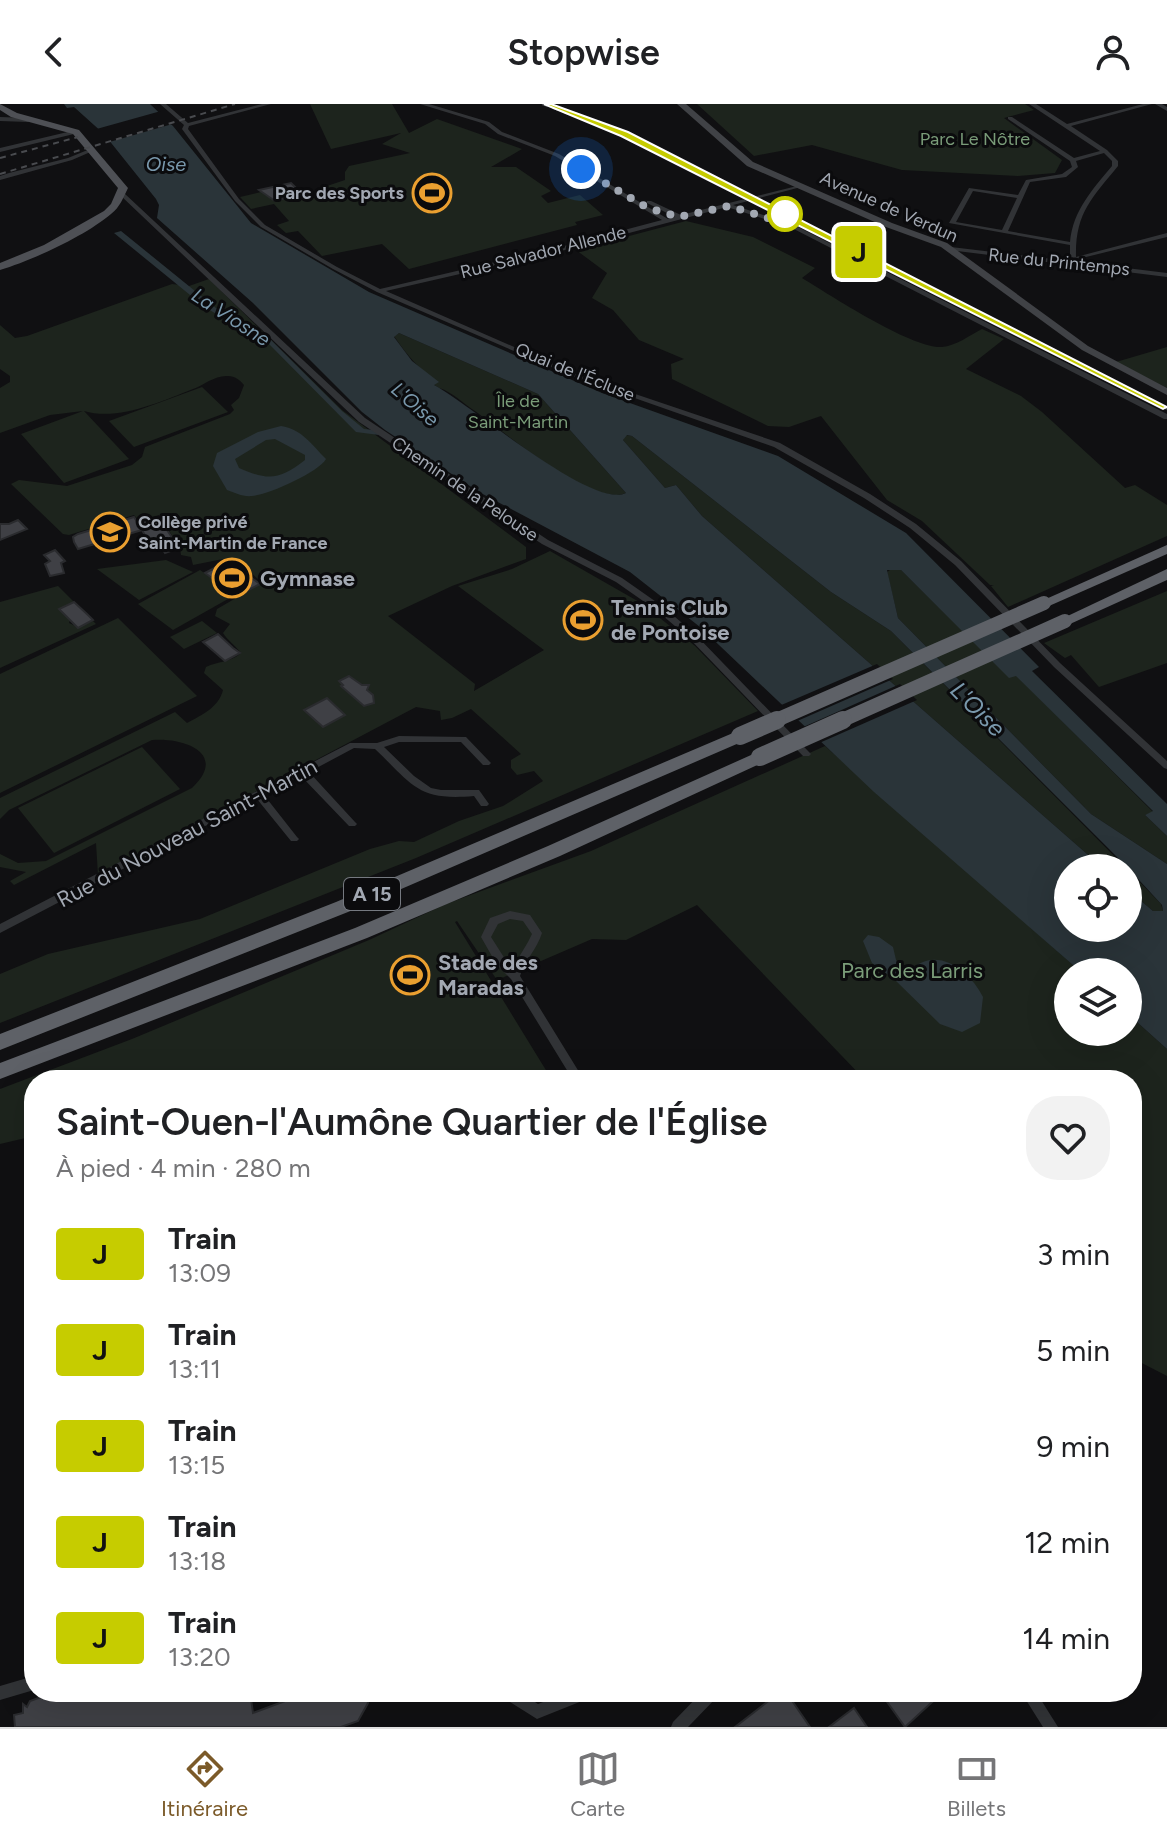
<!DOCTYPE html>
<html lang="fr">
<head>
<meta charset="utf-8">
<style>
  :root { --surface:#fff; --page:#f2f2f2; --text:#202124; --muted:#757577; --line:#e0e0e0; --accent:#7b5a29 }
  body { margin:0; font-family:Figtree,sans-serif; background:var(--page); color:var(--text); height:100vh; display:flex; flex-direction:column; font-size:30px; white-space:nowrap }
  * { box-sizing:border-box; margin:0 }
  p { font-size:26px; color:var(--muted) }
  .icon { flex:none; width:44px; height:44px; fill:none; stroke:currentColor; stroke-width:2; stroke-linecap:round; stroke-linejoin:round }
  .map { position:relative; flex:1; overflow:hidden }
  .side { position:absolute; left:24px; top:966px; width:1118px; height:632px; display:flex; flex-direction:column; background:var(--surface); border-radius:32px; box-shadow:0 8px 32px #0002 }
  .side>* { flex:none }
  .badge { padding:0 16px; border-radius:6px; font-size:28px; line-height:52px }
  .fabs { position:absolute; left:1054px; top:750px; display:grid; gap:16px }
  .fabs a { display:grid; place-items:center; width:88px; height:88px; border-radius:50%; background:var(--surface); box-shadow:0 8px 32px #0002; font-size:40px }
  .you { position:absolute; width:40px; height:40px; margin:-20px; border:6px solid #fff; border-radius:50%; background:#1a73e8; box-shadow:0 0 0 12px #1a73e833 }
  .map>.badge { position:absolute; translate:-50% -50%; box-shadow:0 0 0 4px #fff }
  .round { display:grid; place-items:center; flex:none; width:84px; height:84px; border-radius:32px; background:var(--page) }
  .overview { display:flex; align-items:center; justify-content:space-between; height:136px; padding:0 32px }
  h1 { font-size:38px; font-weight:600; line-height:60px }
  ul { padding:0; list-style:none }
  li { display:flex; align-items:center; gap:24px; height:96px; padding:0 32px }
  li div { flex:1 }
  li b { display:block; font-size:30px }
  li em { font-style:normal }
  li .badge { min-width:88px; font-weight:700; text-align:center }
  header { display:flex; justify-content:space-between; align-items:center; height:104px; padding:0 32px; background:var(--surface); font-size:36px; font-weight:600 }
  .tab-bar { display:flex; justify-content:space-around; align-items:center; height:112px; border-top:2px solid var(--line); background:var(--surface); font-size:22px; color:var(--muted) }
  .tab-bar a { display:grid; justify-items:center; gap:4px }
  .tab-bar .current { color:var(--accent) }
  .map>svg:first-child { display:block }
</style>
</head>
<body>
<header><svg class="icon" aria-label="back" viewBox="0 0 24 24"><path d="M15 5l-7 7 7 7"/></svg>Stopwise<svg class="icon" aria-label="person" viewBox="0 0 24 24"><circle cx="12" cy="8" r="4"/><path d="M4 21q1-7 8-7t8 7"/></svg></header>
<div class="map">
<svg width="1167" height="1623" viewBox="0 0 1167 1623">
  <rect width="100%" height="100%" fill="#101012"/>
  <g fill="#1d241d">
    <polygon points="310,0 392,0 409,29 437,15 522,45 491,63 516,63 551,87 541,92 548,99 580,91 603,111 575,118 577,121 409,165 382,140 322,152 298,127 286,129 277,121 289,117 274,100 251,105 240,93 261,88 275,97 320,90 324,83 345,76 345,68 349,62 410,49 382,40 401,29 331,45"/>
    <polygon points="697,0 1025,0 1034,6 1004,14 1062,56 1055,69 1018,72 902,66 812,41 754,52"/>
    <path d="M686,117L753,133L815,164L802,174C830,191 912,245 942,243C956,242 970,231 982,225L1004,235L966,265L1021,292L1042,308L1125,384L1135,381L1167,401V432L1008,503L991,482L994,481H990L922,417L887,396L821,312L789,323L768,322L672,275L671,260L684,255L639,236L613,206L592,194L607,169L576,146Z"/>
    <path d="M209,175L342,306L526,443V455L452,482L388,512L475,580L474,587L544,546L458,482L512,465L550,447L641,499L695,542L758,607L416,754L0,919V870L48,850L200,815L370,745L399,737L414,738L459,717L503,702L543,677L534,667L517,671L511,664V656L521,650L471,605L452,614L441,616L440,607L416,603L98,771L96,739L14,781L10,777L26,768L0,763V750L18,759L46,757L192,684C229,649 183,633 152,636L9,706L0,715V694L175,608L187,619C202,611 219,603 223,586L204,569L206,563C218,557 230,559 241,549C236,542 227,536 223,529L230,520L215,512L217,505L262,479L244,462L228,454L193,461L191,453L181,451L180,444L159,411L139,417L134,411L69,431L63,430L11,380L19,376L67,382L132,361L142,353L145,343L230,310L234,306L231,301L239,294L244,281C240,276 235,272 228,272C215,271 204,281 193,285C160,298 118,317 84,307L129,355L64,379L21,330L83,307L50,311L0,329V284L10,278V272L0,265V221L15,234L27,232L172,180L189,182Z"/>
    <path d="M399,229L538,290L626,389C594,404 503,327 475,307C464,300 451,287 439,284L433,280L437,278C419,265 406,250 394,232Z"/>
    <polygon points="1167,243 1167,284 1116,258"/>
    <polygon points="202,283 228,308 134,343 109,317"/>
    <polygon points="625,331 632,332 831,488 891,527 1126,764 1103,764 702,412 676,381 665,384 623,336"/>
    <polygon points="166,456 193,468 139,496 97,465"/>
    <polygon points="893,464 901,466 1009,573 1016,571 1153,708 1145,711 1167,732 1167,760 1091,710 898,514 887,468"/>
    <polygon points="200,466 235,491 173,526 138,500"/>
    <polygon points="58,482 74,498 60,505 70,516 69,519 78,523 93,517 96,520 0,564 0,498"/>
    <polygon points="1167,487 1167,559 1099,583 1071,551 1065,554 1044,539"/>
    <polygon points="118,514 197,592 0,689 0,570"/>
    <polygon points="202,517 217,529 184,545 170,533"/>
    <polygon points="825,642 1081,868 1068,868 1068,928 1128,928 1128,910 1167,945 1167,1272 1132,1254 1132,976 865,976 697,801 626,836 592,835 497,876 457,817 455,818 552,976 34,976 34,1032 0,1040 0,985 132,935 369,836 446,800 591,747"/>
    <polygon points="142,643 180,685 54,749 18,704"/>
    <polygon points="1128,766 1161,800 1163,807 1153,807 1128,786"/>
  </g>
  <g fill="#2a3439" fill-rule="evenodd">
    <path d="M64,0H150L173,22L251,119L369,188L602,289L778,352L906,429L1039,563L1032,567L1167,700V732L1145,711L1153,707L1016,572L1009,574L901,466H887L898,514L1091,710L1167,760V945L1128,910V868H1081L874,688L700,523L630,468L479,388L385,326L362,308L253,199L157,114L159,101L156,95L104,30L74,3L67,4ZM399,229L538,290L626,389C592,406 469,299 434,281L439,278L412,257L394,233ZM627,331L632,332L831,488L891,527L1128,764L1162,801L1163,807H1153L1128,786V824H1068V764H1103L702,412L676,381L665,384L623,336Z"/>
    <polygon points="121,127 216,204 271,236 342,307 364,325 375,326 379,331 356,328 269,240 206,204 114,129"/>
    <path d="M281,322C302,325 312,341 326,355C319,368 268,391 252,392C243,393 235,389 227,386L213,362L217,349L258,328ZM275,335L305,351V356C279,376 269,377 239,364L235,355L266,336Z"/>
    <path d="M868,831L879,833L893,843L896,856L903,864L912,865C938,841 971,868 983,893L980,919L962,928L940,920L895,876L872,859L863,837Z"/>
  </g>
  <g fill="#101012">
    <polygon points="161,7 176,19 106,39 93,26"/>
    <polygon points="877,560 893,575 795,618 779,602"/>
    <polygon points="900,580 917,596 817,640 801,624"/>
  </g>
  <g fill="#3f4045" stroke="#2a2b2e" stroke-width="2">
    <polygon points="291,79 302,90 275,97 259,86"/>
    <polygon points="134,413 138,419 154,414 159,422 163,420 179,444 165,449 160,441 152,444 142,426 78,445 74,438 73,433 78,430"/>
    <polygon points="18,416 27,425 0,436 0,420 9,420"/>
    <polygon points="55,446 65,457 61,459 64,469 50,472 45,460 50,457 44,451"/>
    <polygon points="230,456 242,464 239,465 260,480 237,492 205,469"/>
    <polygon points="74,498 88,511 93,516 78,524 59,505"/>
    <polygon points="218,530 233,544 240,549 225,557 203,538"/>
    <polygon points="349,572 362,581 369,581 367,586 373,591 374,599 364,602 341,582 343,581 339,577"/>
    <polygon points="327,594 345,611 323,623 304,606"/>
    <polygon points="55,1588 250,1588 253,1609 309,1588 366,1588 368,1599 358,1617 341,1623 15,1623 14,1611 23,1609 23,1600 27,1603 30,1597"/>
    <polygon points="780,1588 786,1588 810,1623 735,1623"/>
    <polygon points="880,1588 943,1588 905,1623"/>
    <polygon points="854,1604 867,1623 829,1623 842,1613"/>
  </g>
  <g fill="none" stroke-linecap="round" stroke-linejoin="round">
    <g fill="#313336" fill-rule="evenodd">
      <polygon points="160,0 166,0 188,19 262,0 271,0 189,22 188,25 239,95 265,121 337,163 380,185 564,142 662,116 555,52 498,30 485,20 420,0 429,0 489,18 502,28 559,50 668,115 675,113 647,99 647,97 651,97 681,111 801,81 801,83 733,101 794,121 1167,310 1167,315 1164,315 790,123 727,103 565,146 386,187 576,270 780,339 870,390 916,420 961,457 1060,559 1167,657 1167,665 1164,664 1054,563 955,461 910,424 864,394 774,343 572,272 377,188 333,165 261,123 235,97 182,25 184,21"/>
      <path d="M1029,0H1036L1067,20L1143,0H1152L1071,22L1107,46L1118,57V62C1092,94 1075,109 1076,153L1167,129V133L1082,154L1078,158L1167,169V173L949,146V144L951,143L1070,157V141L949,119L969,84L1018,91L1026,76L1062,70L1072,63L1070,57L1008,15V13H1012L1074,54L1100,47ZM1104,49L1112,57V62C1093,85 1073,106 1070,138L1008,127L1030,78L1066,73L1078,63L1076,57ZM973,87L1017,94L1002,126L956,118Z"/>
      <polygon points="1155,0 1162,0 1167,3 1167,7"/>
      <polygon points="76,26 78,27 78,29 0,48 0,44"/>
      <polygon points="90,45 95,46 72,56 0,76 0,72 9,69 68,54"/>
      <polygon points="120,89 124,89 365,314 548,436 622,474 662,502 694,529 809,648 811,650 809,652 803,652 688,533 656,506 616,478 542,440 359,318 120,91"/>
      <path d="M399,632L466,633L489,657L491,659L489,661H483L461,638H399L384,643L414,672L431,684L441,686H479L489,700L487,702H481L474,692C417,697 413,681 375,645L354,644L309,668L355,718L357,720L355,722H349L301,672L264,691L297,733L299,735L297,737H291L257,695L0,829V820L350,639H377Z"/>
      <path d="M510,807L530,811L542,829C537,845 525,856 520,872L584,976H573L511,875L497,861L481,833L490,814ZM510,815L523,817L532,830L528,838L513,863L505,855L491,833L498,820Z"/>
      <polygon points="34,1572 34,1586 0,1596 0,1582"/>
      <polygon points="500,1588 520,1588 538,1600 569,1588 594,1588 592,1593 537,1615 502,1593"/>
      <polygon points="702,1588 719,1588 717,1593 688,1623 671,1623 673,1618"/>
      <polygon points="1021,1588 1036,1588 1058,1623 1043,1623"/>
    </g>
    <polygon fill="#313336" fill-rule="evenodd" points="0,13 28,14 31,16 28,18 0,17"/>
    <polygon fill="#404246" fill-rule="evenodd" points="677,0 686,0 753,58 892,119 947,139 1088,242 1167,284 1167,291 1082,246 941,143 886,123 747,62"/>
    <path fill="#4e5055" fill-rule="evenodd" d="M0,0L17,9L79,26L128,84C123,94 120,103 111,110C85,132 33,156 0,166V159L44,141L104,107L111,100L118,84L73,30L11,13L0,6Z"/>
    <g fill="#5e6167" fill-rule="evenodd">
      <polygon points="1167,441 1167,450 1049,502 1039,502 1037,499"/>
      <polygon points="1167,465 1167,476 1070,520 1060,520 1057,517"/>
      <polygon points="740,626 748,632 746,636 348,808 0,946 0,930 336,798"/>
      <polygon points="760,647 766,649 768,653 766,657 560,752 367,834 0,975 0,959 355,824 548,742"/>
    </g>
    <g stroke="#494b4f" stroke-width="2" stroke-dasharray="6 5" stroke-linecap="butt">
      <polyline points="542,0 612,26 1167,305"/>
      <polyline points="0,54 78,33"/>
      <polyline points="0,70 235,0"/>
    </g>
    <g stroke="#5e6167" stroke-width="14">
      <polyline points="772,618 1044,499"/>
      <polyline points="838,618 1065,517"/>
    </g>
    <g stroke="#5e6167" stroke-width="18">
      <polyline points="740,632 777,616"/>
      <polyline points="760,653 843,616"/>
    </g>
  </g>
  <polygon fill="#c6cc00" stroke="#fff" stroke-width="2" points="544,0 551,0 628,28 1167,303 1163,305 621,32"/>
  <g fill="none" stroke-linecap="round" stroke-linejoin="round">
    <polyline stroke="#a2a8b2" stroke-width="8" stroke-dasharray="0 14.4" points="581,65 648,104 679,113 729,102 781,118 785,110"/>
  </g>
  <defs>
    <g id="stadium-ring" transform="scale(2)"><circle r="9.5" fill="#0b0b0d" stroke="#ea9f30" stroke-width="1.5"/><path d="M0-5a6.5 5 0 1 0 0 10a6.5 5 0 1 0 0-10ZM-3.5-1.8h7v3.6h-7Z" fill="#ea9f30"/></g>
    <g id="school-ring" transform="scale(2)"><circle r="9.5" fill="#0b0b0d" stroke="#ea9f30" stroke-width="1.5"/><path d="M0-5L7-2L0 1L-7-2ZM-4 1L0 2.5L4 1V4Q0 6-4 4Z" fill="#ea9f30"/></g>
  </defs>
  <g fill-rule="evenodd">
    <use href="#stadium-ring" x="432" y="89"/>
    <use href="#school-ring" x="110" y="428"/>
    <use href="#stadium-ring" x="232" y="474"/>
    <use href="#stadium-ring" x="583" y="516"/>
    <use href="#stadium-ring" x="410" y="871"/>
  </g>
  <circle fill="#fff" stroke="#c6cc00" stroke-width="4" cx="785" cy="110" r="16"/>
  <g text-anchor="middle" dominant-baseline="central" stroke-width="6" stroke-linejoin="round" paint-order="stroke">
    <g font-size="18" fill="#7a9c79" stroke="#0b0b0d">
      <text x="975" y="35">Parc Le Nôtre</text>
      <text x="518" y="297">Île de<tspan x="518" dy="21">Saint-Martin</tspan></text>
    </g>
    <g font-size="18" font-weight="bold" fill="#a2a8b2" stroke="#0b0b0d" text-anchor="end">
      <text x="404" y="89">Parc des Sports</text>
      <text x="138" y="418" text-anchor="start">Collège privé<tspan x="138" dy="21">Saint-Martin de France</tspan></text>
    </g>
    <g font-size="18" fill="#a2a8b2" stroke="#0b0b0d">
      <text transform="translate(889 103) rotate(24)">Avenue de Verdun</text>
      <text transform="translate(543 148) rotate(-14)">Rue Salvador Allende</text>
      <text transform="translate(1059 158) rotate(6)">Rue du Printemps</text>
      <text transform="translate(575 268) rotate(22)">Quai de l'Écluse</text>
      <text transform="translate(465 385) rotate(34)">Chemin de la Pelouse</text>
    </g>
    <g font-size="20" font-style="italic" fill="#7998ac" stroke="#0b0b0d">
      <text x="166" y="60">Oise</text>
      <text transform="translate(231 213) rotate(33)">La Viosne</text>
      <text transform="translate(415 300) rotate(41)">L'Oise</text>
    </g>
    <rect fill="#0b0b0d" stroke="#757980" stroke-width="2" x="344" y="774" width="56" height="32" rx="6"/>
    <g font-size="20" font-weight="bold" fill="#a2a8b2">
      <text x="372" y="790">A 15</text>
    </g>
    <g font-size="22" font-weight="bold" fill="#a2a8b2" stroke="#0b0b0d" text-anchor="start">
      <text x="260" y="474">Gymnase</text>
      <text x="611" y="503">Tennis Club<tspan x="611" dy="25">de Pontoise</tspan></text>
      <text x="438" y="858">Stade des<tspan x="438" dy="25">Maradas</tspan></text>
    </g>
    <g font-size="22" fill="#a2a8b2" stroke="#0b0b0d">
      <text transform="translate(187 729) rotate(-28)">Rue du Nouveau Saint-Martin</text>
    </g>
    <g font-size="22" fill="#7a9c79" stroke="#0b0b0d">
      <text x="912" y="866">Parc des Larris</text>
    </g>
    <g font-size="24" font-style="italic" fill="#7998ac" stroke="#0b0b0d">
      <text transform="translate(978 605) rotate(45)">L'Oise</text>
    </g>
  </g>
</svg>
<div class="fabs">
<a><svg class="icon" aria-label="locate" viewBox="0 0 24 24"><circle cx="12" cy="12" r="6"/><path d="M12 2v4M12 18v4M2 12h4M18 12h4"/></svg></a>
<a><svg class="icon" aria-label="layers" viewBox="0 0 24 24"><path d="M12 4l9 5-9 5-9-5zM3 14l9 5 9-5"/></svg></a>
</div>
<div class="you" style="left:581px;top:65px"></div>
<b class="badge" style="left:859px;top:148px;background:#c6cc00;color:#111">J</b>
<section class="side">
<div class="overview"><div><h1>Saint-Ouen-l'Aumône Quartier de l'Église</h1><p>À pied · 4 min · 280 m</p></div><a class="round"><svg class="icon" aria-label="heart" viewBox="0 0 24 24"><path d="M12 20l-8-8c-3-5 5-10 8-4 3-6 11-1 8 4z"/></svg></a></div>
<ul>
<li><span class="badge" style="background:#c6cc00;color:#111">J</span><div><b>Train</b><p>13:09</p></div><em>3 min</em></li>
<li><span class="badge" style="background:#c6cc00;color:#111">J</span><div><b>Train</b><p>13:11</p></div><em>5 min</em></li>
<li><span class="badge" style="background:#c6cc00;color:#111">J</span><div><b>Train</b><p>13:15</p></div><em>9 min</em></li>
<li><span class="badge" style="background:#c6cc00;color:#111">J</span><div><b>Train</b><p>13:18</p></div><em>12 min</em></li>
<li><span class="badge" style="background:#c6cc00;color:#111">J</span><div><b>Train</b><p>13:20</p></div><em>14 min</em></li>
</ul>
</section>
</div>
<nav class="tab-bar">
<a class="current"><svg class="icon" aria-label="directions" viewBox="0 0 24 24"><path d="M12 3l9 9-9 9-9-9zM9 14v-3h6M13 9l2 2-2 2"/></svg>Itinéraire</a>
<a><svg class="icon" aria-label="map" viewBox="0 0 24 24"><path d="M3 6l6-2 6 2 6-2v14l-6 2-6-2-6 2zM9 4v14M15 6v14"/></svg>Carte</a>
<a><svg class="icon" aria-label="tickets" viewBox="0 0 24 24"><path d="M3 7h18v10H3zM15 7v10"/></svg>Billets</a>
</nav>
</body>
</html>
